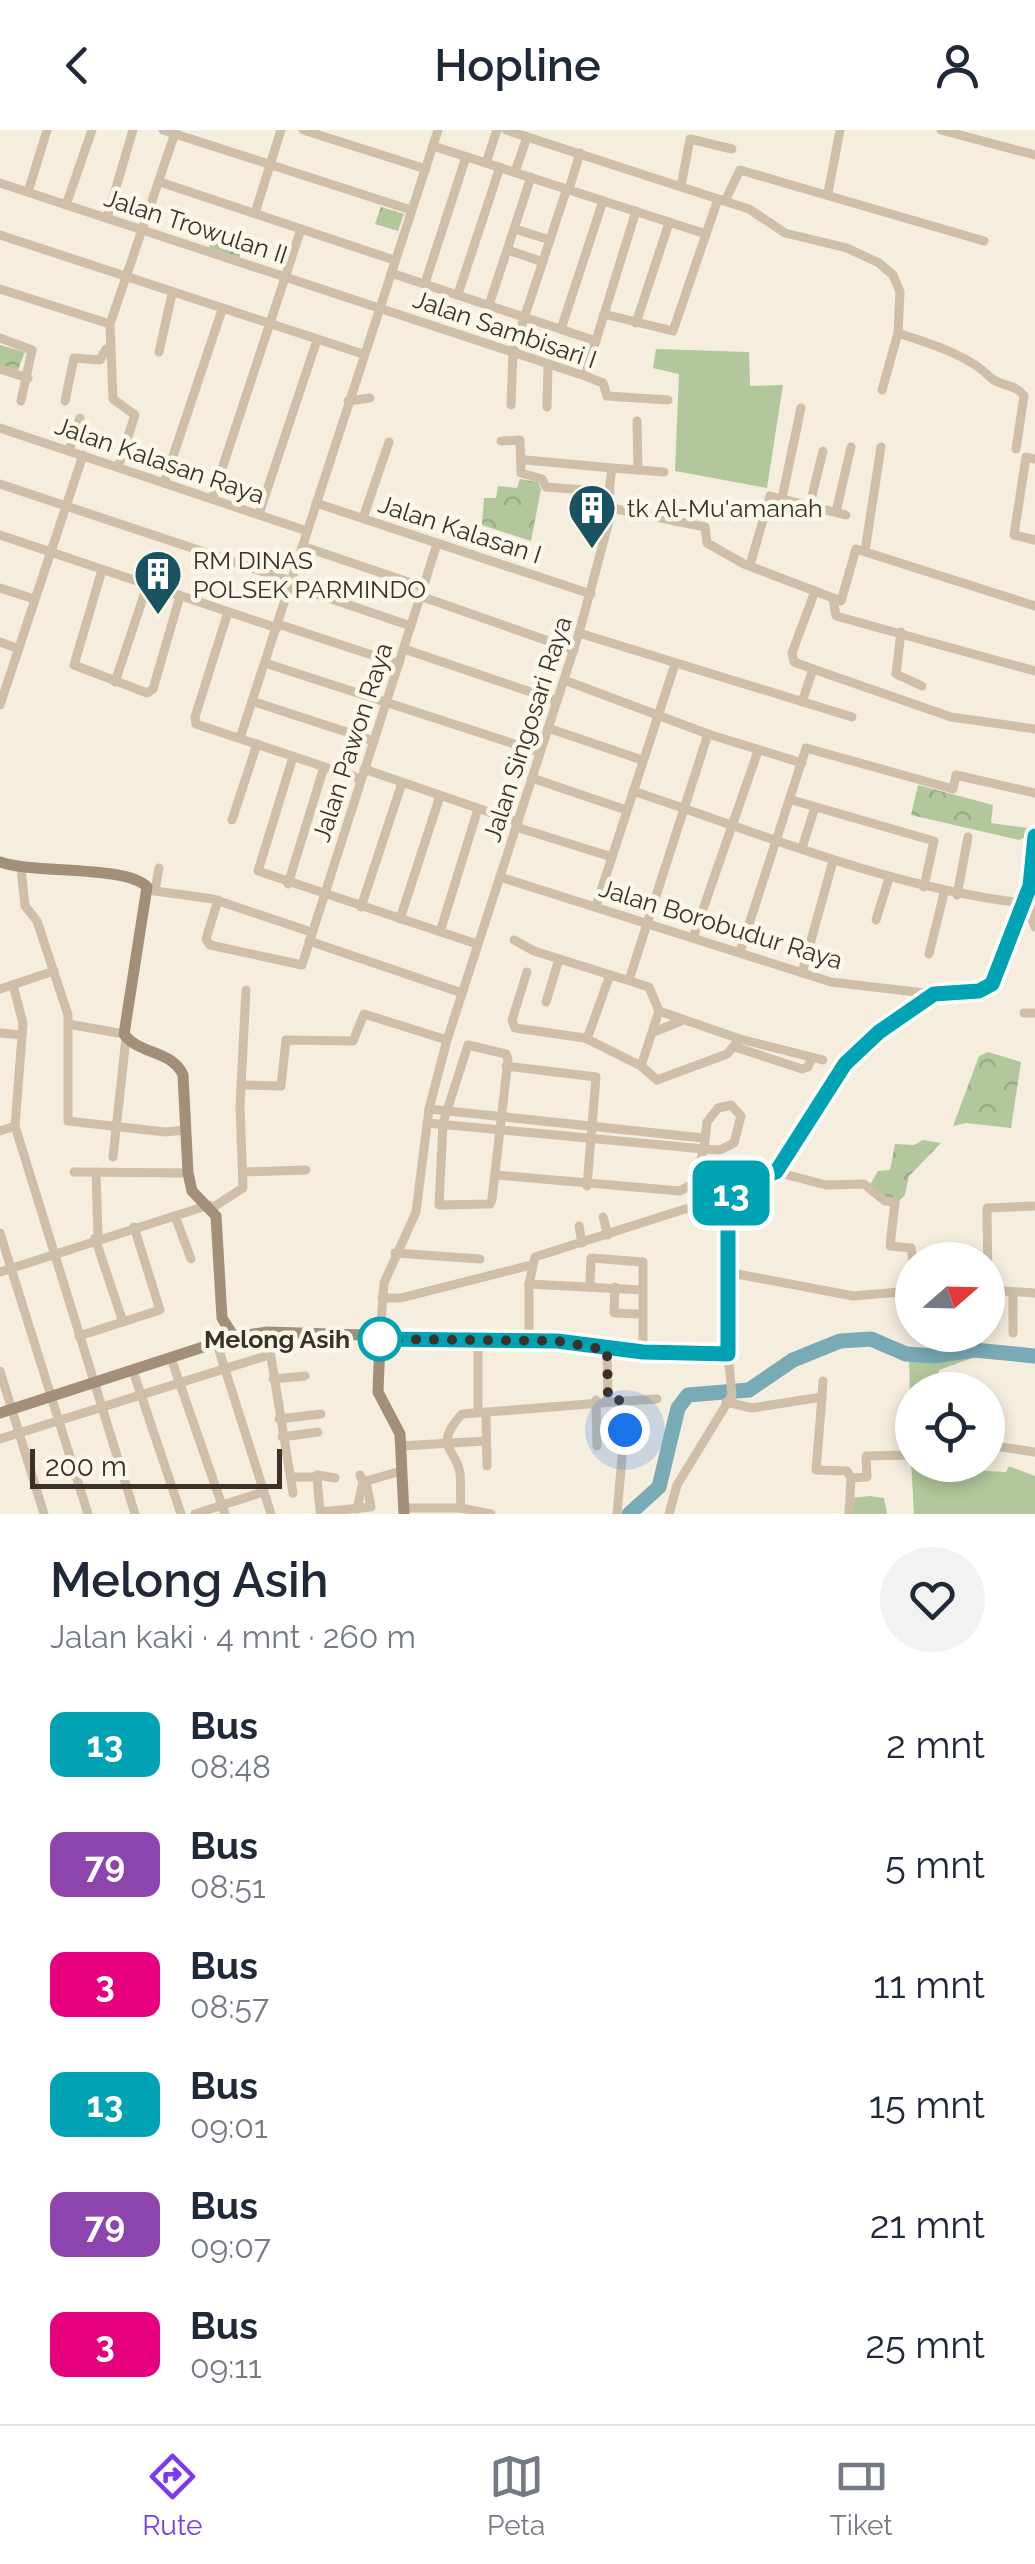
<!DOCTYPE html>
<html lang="id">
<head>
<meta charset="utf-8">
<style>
  :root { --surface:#fff; --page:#f2f2f3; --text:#1f2937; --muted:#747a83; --line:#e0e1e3; --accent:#7c3aed }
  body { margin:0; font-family:Raleway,sans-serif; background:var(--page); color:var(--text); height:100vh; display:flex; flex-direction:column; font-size:38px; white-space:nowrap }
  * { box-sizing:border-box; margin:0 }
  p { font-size:32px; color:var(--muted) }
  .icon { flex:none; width:55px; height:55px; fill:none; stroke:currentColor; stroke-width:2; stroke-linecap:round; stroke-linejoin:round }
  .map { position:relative; height:1384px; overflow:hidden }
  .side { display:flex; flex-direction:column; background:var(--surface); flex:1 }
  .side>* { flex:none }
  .badge { padding:0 20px; border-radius:15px; font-size:35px; line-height:65px }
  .needle { width:65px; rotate:70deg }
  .fabs { position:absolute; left:895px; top:1112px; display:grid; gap:20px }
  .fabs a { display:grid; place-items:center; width:110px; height:110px; border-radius:50%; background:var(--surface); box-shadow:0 5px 15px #0003; font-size:50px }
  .scale { position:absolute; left:30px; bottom:25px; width:252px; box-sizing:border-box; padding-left:10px; border:5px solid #3b3129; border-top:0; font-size:28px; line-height:35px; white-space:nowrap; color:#3b3129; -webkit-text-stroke:8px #fcf7eb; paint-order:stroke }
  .you { position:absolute; width:50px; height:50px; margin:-25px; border:8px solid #fff; border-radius:50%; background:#1a73e8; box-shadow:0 0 0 15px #1a73e833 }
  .map>.badge { position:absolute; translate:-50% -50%; box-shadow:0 0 0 5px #fff }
  .round { display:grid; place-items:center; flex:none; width:105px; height:105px; border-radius:52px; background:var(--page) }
  .overview { display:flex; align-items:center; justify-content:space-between; height:170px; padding:0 50px }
  h1 { font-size:48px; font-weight:600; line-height:75px }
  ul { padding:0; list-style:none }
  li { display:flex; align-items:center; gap:30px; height:120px; padding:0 50px }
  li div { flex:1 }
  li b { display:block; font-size:38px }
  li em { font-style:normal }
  li .badge { min-width:110px; font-weight:700; text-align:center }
  header { display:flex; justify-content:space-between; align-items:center; height:130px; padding:0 50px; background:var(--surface); font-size:45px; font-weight:600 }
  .menu { display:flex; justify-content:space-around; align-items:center; height:140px; border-top:2px solid var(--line); background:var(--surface); font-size:28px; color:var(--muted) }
  .menu a { display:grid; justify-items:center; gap:5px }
  .menu .on { color:var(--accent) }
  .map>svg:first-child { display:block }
</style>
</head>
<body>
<header><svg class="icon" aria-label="back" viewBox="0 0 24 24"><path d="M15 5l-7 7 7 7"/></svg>Hopline<svg class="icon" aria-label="person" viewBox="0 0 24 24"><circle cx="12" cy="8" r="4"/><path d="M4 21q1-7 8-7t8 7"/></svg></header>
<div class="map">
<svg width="1035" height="1384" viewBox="0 0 1035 1384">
  <defs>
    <pattern id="forest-crowns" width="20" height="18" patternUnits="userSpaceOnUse" patternTransform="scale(2.5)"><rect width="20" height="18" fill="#b2c79b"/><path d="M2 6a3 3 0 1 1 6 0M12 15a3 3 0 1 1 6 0" fill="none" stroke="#9aab86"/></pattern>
  </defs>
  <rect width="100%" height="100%" fill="#f5edde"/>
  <g fill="#b2c79b">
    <polygon points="656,219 749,222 750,256 783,255 767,358 675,341 679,244 653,238"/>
    <polygon points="911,1330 912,1335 940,1335 943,1339 1006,1342 1009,1336 1035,1346 1035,1384 914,1384"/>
    <polygon points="870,1366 884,1368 887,1384 849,1384 852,1368"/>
  </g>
  <g fill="url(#forest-crowns)">
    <polygon points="381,77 404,84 398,101 375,94"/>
    <polygon points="217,95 247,105 238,131 208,121"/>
    <polygon points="0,215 25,222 17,242 0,236"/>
    <polygon points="520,349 538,352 541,359 531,411 482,395 484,368 496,368 498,356 517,358"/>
    <polygon points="918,655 993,675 991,693 1027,698 1028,706 1019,710 911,685"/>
    <polygon points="988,922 1021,932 1011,998 966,993 953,996 979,926"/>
    <polygon points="923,1010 941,1013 909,1046 905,1065 898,1072 882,1070 868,1058 878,1041 890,1040 895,1014 914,1015"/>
    <polygon points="965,1221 980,1225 939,1240 938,1249 947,1260 912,1260 910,1270 909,1226"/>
  </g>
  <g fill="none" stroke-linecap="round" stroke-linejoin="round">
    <polyline stroke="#79abb6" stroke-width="15" points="629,1384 659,1357 678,1278 688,1265 749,1260 793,1230 840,1211 871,1209 906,1224 934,1226 974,1220 1035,1226"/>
    <g stroke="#cfbfa8" stroke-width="9">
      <polyline points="163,0 411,80"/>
      <polyline points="303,0 426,39"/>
      <polyline points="506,0 749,79 785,103 847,118 879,133 893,145 900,162 898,203 882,260"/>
      <polyline points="941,0 1035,25"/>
      <polyline points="433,16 706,104"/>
      <polyline points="486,33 497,0"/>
      <polyline points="515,42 527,7"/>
      <polyline points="160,52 394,130"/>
      <polyline points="0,53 585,246 603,253 607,266 668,270"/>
      <polyline points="681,56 690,9 732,19"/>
      <polyline points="569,59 580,23"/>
      <polyline points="28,62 47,0"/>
      <polyline points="828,63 840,0"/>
      <polyline points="725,71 740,40 984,111"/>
      <polyline points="66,75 92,0"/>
      <polyline points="255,83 281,0"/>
      <polyline points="107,88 133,0"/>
      <polyline points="515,99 550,110"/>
      <polyline points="0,105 363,224"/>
      <polyline points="508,120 543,132"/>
      <polyline points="391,143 596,211"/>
      <polyline points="425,153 466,27"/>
      <polyline points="0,159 110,194"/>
      <polyline points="458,164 500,37"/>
      <polyline points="489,175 531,47"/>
      <polyline points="604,184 673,201 718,69"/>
      <polyline points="636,193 669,93"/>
      <polyline points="561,199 603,71"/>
      <path d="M898,203C930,214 967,224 990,247C1000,257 1015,253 1024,266"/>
      <polyline points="0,208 32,220 21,271"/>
      <polyline points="159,222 172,164"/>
      <polyline points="0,239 28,248"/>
      <polyline points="585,246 636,81"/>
      <polyline points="65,271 74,228 100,230 106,219"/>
      <polyline points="348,271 370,268"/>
      <polyline points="511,275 513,222 567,58"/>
      <polyline points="547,277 548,234"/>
      <polyline points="637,291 638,340"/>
      <polyline points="0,298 307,401"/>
      <polyline points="501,311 520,310 521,343 542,349 546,357 610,362"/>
      <polyline points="1016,319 1024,266"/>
      <polyline points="69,321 80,288"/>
      <polyline points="1035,329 1026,327 1014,405 1035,410"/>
      <polyline points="526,330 612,338"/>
      <polyline points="118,337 135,285 113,269 110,194 176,0"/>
      <polyline points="164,353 222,180"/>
      <polyline points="0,354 291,451"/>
      <polyline points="782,368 801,278"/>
      <polyline points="212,369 301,99"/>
      <polyline points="316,373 591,464"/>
      <polyline points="810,374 823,321"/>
      <polyline points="611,378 705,397 707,413 744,434 841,471 856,419 1035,476"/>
      <polyline points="836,382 851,317"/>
      <polyline points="259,384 317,210"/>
      <polyline points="363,388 389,312"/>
      <polyline points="0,405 277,498"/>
      <polyline points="302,416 423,457"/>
      <polyline points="865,421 881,317"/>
      <polyline points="750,435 770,366 846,385"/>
      <polyline points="102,440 74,535 147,563 153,559 180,466"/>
      <polyline points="290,455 411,496"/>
      <polyline points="0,458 34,469"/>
      <polyline points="420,466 574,520"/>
      <polyline points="833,469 836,486 1035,541"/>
      <polyline points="228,482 195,587 196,594 361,649"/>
      <polyline points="278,494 399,534"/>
      <polyline points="901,502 896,544 922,556"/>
      <polyline points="579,503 852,587"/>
      <polyline points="0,512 19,519"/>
      <polyline points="404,519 557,571"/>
      <polyline points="265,533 539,622"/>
      <polyline points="813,539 951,587 1035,599"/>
      <polyline points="564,550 708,604 802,633"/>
      <polyline points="115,552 147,456"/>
      <polyline points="252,571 374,611"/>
      <polyline points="802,572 813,539 794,532 792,523 815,461"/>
      <polyline points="0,575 83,325"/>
      <polyline points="548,598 642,630"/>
      <polyline points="240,608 438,0"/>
      <polyline points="293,627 258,741 477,814"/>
      <polyline points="364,639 518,692"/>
      <polyline points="532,648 626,680"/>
      <path d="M633,661C762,704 887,757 1022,773"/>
      <polyline points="792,670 934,711 924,757"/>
      <polyline points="232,690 257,614"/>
      <polyline points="516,697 612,727"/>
      <polyline points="802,718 815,677"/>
      <polyline points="21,738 25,776 37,791 68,885 68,991 165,1002 186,1000"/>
      <polyline points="500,747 831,852 933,864"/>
      <polyline points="288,754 324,637"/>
      <polyline points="148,760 213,769 311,802"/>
      <polyline points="155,760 159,738"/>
      <polyline points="957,765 968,707"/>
      <polyline points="1034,767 1031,787 1035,797"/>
      <polyline points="218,770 206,809 210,815 302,835 437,414"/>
      <polyline points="596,776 675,534"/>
      <polyline points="361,777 402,653"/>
      <polyline points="400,789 440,666"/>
      <polyline points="876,790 889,748"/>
      <polyline points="440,802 478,679"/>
      <polyline points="693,808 758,621"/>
      <polyline points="514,810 534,821 649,857 659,881 641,936"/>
      <polyline points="309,811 462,863"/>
      <polyline points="740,822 806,618 953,659 956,645 1035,663"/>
      <polyline points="929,824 944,763"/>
      <polyline points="527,842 512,890 515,898 585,908 641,936 657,950 727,924 740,909"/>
      <polyline points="802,843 833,731"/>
      <polyline points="629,850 708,604"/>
      <polyline points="13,855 23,893 15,996 135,1384"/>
      <polyline points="0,859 54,841"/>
      <polyline points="546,872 559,829"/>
      <polyline points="659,881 740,909 823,930"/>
      <polyline points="1024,883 1035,883"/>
      <polyline points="68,894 124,904"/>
      <polyline points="654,902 681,891"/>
      <polyline points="0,903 22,905"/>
      <polyline points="587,909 610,845"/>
      <polygon points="468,915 506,924 508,930 492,1069 490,1074 439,1075 443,993"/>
      <polyline points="735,917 802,939 808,937 812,927"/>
      <polyline points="506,936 596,947 587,1056"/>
      <polyline points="242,955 281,956 286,910 353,911 364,884 447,910"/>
      <polyline points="429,979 703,1008"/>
      <polyline points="427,993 704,1019 707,992 718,978 731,975 741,986 734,1013 720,1020 704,1019 694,1053 680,1061 496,1045"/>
      <polyline points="0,1001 15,996"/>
      <polyline points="113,1027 126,908"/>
      <polyline points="74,1042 188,1043"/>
      <polyline points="96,1042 98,1107"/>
      <polyline points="243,1042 306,1040"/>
      <polyline points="776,1042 826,1055 864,1054 885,1071 895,1072 890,1116 911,1118 913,1130"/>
      <polyline points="212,1078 243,1058 240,976 246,860"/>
      <polyline points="175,1086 191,1129"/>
      <polyline points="603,1087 608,1105"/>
      <polyline points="579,1096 582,1113"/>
      <polyline points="0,1103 88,1384"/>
      <polyline points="95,1108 123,1192"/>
      <polyline points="395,1123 480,1129"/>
      <polyline points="0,1142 209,1075"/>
      <polyline points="727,1142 853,1166 912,1161"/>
      <polyline points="529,1154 642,1160"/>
      <polyline points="590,1154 591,1128 643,1132 643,1222"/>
      <polyline points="615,1157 614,1183 640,1184"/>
      <polyline points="988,1160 987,1078 1035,1076"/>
      <polyline points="988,1160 1035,1163"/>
      <polyline points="382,1168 401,1168 531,1135"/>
      <polyline points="267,1202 293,1363"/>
      <polyline points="1013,1203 1013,1162"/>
      <polyline points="79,1206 160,1180 134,1097"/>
      <polyline points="380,1209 384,1153 416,1082 429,979 447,910 579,503 612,380 607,376 612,338 664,342"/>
      <polyline points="478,1211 478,1282"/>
      <polyline points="529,1211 529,1154 535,1127 685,1079 728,1076"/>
      <polyline points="217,1214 271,1384"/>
      <polyline points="607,1220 608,1269"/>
      <polyline points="171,1228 225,1384"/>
      <polyline points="0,1241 44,1384"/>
      <polyline points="133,1241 181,1384"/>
      <polyline points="273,1249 305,1246"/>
      <polyline points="822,1267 816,1340 847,1341 851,1348"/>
      <polyline points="596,1270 597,1316"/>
      <polyline points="627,1271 657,1269"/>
      <polyline points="726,1272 752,1278 822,1267 823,1251"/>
      <polyline points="486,1282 487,1336"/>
      <polyline points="279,1289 321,1284"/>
      <polyline points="282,1307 318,1302"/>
      <polyline points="0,1309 269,1225"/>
      <polyline points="988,1315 1035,1322"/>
      <polyline points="401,1316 485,1311"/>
      <polyline points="317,1345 335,1348"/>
      <polyline points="292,1347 317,1347 320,1382 371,1377 366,1351"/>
      <polyline points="363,1352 401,1341"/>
      <polyline points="404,1378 461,1378 491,1384"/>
      <path d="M461,1378C460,1366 461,1354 460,1343C456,1318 432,1317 462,1284L627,1271L617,1384"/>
      <polyline points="357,1379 363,1352 360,1345"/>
      <polyline points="195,1384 263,1362"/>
      <polyline points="669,1384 677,1355 732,1265 728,1224"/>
      <polyline points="849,1384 851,1348 867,1347 866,1326 912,1325"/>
    </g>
    <g stroke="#a38e79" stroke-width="11">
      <path d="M0,732C34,744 127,735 147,757L124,904C139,925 172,920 183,945L188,1043L192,1061L216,1086L222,1188L234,1207"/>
      <polyline points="380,1209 378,1262 400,1304 404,1384"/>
      <polyline points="0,1283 234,1207 267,1202 557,1211 607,1220 728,1224 728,1076 733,1058 776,1042 845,935 879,901 933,864 979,861 992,854 1030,756 1035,706"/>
    </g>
  </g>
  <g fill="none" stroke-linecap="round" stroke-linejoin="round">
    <g stroke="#fff" stroke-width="22">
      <polyline id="line" points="380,1209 557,1211 643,1222 728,1224 728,1076 733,1058 776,1042 845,934 879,902 934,864 979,861 992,854 1030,756 1035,706"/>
    </g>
    <use href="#line" stroke="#00a3b4" stroke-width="15"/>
    <polyline stroke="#3b3129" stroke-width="10" stroke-dasharray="0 18" points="380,1209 557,1211 607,1220 608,1269 627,1271 625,1300"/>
  </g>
  <defs>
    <g id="building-pin" transform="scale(2.5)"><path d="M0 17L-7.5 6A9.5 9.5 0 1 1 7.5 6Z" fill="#195362" stroke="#fcf7eb"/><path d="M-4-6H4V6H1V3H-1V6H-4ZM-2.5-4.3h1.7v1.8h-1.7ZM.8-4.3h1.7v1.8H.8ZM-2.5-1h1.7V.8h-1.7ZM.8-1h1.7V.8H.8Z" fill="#fff"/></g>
  </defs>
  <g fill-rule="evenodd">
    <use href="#building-pin" x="592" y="378"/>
    <use href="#building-pin" x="158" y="444"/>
  </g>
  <circle fill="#fff" stroke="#00a3b4" stroke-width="5" cx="380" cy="1209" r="20"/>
  <g text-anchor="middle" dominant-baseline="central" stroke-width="9" stroke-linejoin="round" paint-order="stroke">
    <g font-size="25" fill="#3b3129" stroke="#fcf7eb">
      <text transform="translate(196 96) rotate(18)">Jalan Trowulan II</text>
      <text transform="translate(505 199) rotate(19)">Jalan Sambisari I</text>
      <text transform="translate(160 330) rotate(19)">Jalan Kalasan Raya</text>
      <text transform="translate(460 399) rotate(18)">Jalan Kalasan I</text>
      <text transform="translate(527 599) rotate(-72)">Jalan Singosari Raya</text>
      <text transform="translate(352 612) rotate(-72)">Jalan Pawon Raya</text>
      <text transform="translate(721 794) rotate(17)">Jalan Borobudur Raya</text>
    </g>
    <g font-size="25" fill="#3b3129" stroke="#fcf7eb" text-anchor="start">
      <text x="627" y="378">tk Al-Mu'amanah</text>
      <text x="193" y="430">RM DINAS<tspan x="193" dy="29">POLSEK PARMINDO</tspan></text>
    </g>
    <g font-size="25" font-weight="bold" fill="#3b3129" stroke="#fcf7eb" text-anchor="end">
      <text x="350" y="1209">Melong Asih</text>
    </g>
  </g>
</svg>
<div class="fabs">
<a><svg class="needle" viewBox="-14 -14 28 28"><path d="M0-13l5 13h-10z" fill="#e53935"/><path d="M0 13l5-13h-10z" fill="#747a83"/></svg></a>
<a><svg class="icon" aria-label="locate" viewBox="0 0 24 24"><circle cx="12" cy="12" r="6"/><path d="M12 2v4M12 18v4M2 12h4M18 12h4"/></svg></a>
</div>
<div class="scale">200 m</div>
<div class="you" style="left:625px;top:1300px"></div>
<b class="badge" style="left:731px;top:1063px;background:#00a3b4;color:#fff">13</b>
</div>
<section class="side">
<div class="overview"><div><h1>Melong Asih</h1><p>Jalan kaki · 4 mnt · 260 m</p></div><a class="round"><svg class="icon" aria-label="heart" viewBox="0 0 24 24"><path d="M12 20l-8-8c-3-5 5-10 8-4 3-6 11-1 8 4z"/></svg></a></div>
<ul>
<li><span class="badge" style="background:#00a3b4;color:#fff">13</span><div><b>Bus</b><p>08:48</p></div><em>2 mnt</em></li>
<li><span class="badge" style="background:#8e44ad;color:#fff">79</span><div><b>Bus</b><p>08:51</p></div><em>5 mnt</em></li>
<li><span class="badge" style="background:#e6007e;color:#fff">3</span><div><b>Bus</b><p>08:57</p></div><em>11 mnt</em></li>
<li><span class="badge" style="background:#00a3b4;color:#fff">13</span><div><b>Bus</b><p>09:01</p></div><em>15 mnt</em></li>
<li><span class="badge" style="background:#8e44ad;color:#fff">79</span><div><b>Bus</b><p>09:07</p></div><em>21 mnt</em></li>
<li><span class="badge" style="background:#e6007e;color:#fff">3</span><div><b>Bus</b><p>09:11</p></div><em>25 mnt</em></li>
</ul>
</section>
<nav class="menu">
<a class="on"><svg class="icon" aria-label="directions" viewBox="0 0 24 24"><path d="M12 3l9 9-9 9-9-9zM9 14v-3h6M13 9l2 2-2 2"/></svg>Rute</a>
<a><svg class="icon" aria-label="map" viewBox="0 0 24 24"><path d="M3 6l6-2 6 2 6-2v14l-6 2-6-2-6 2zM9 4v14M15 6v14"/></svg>Peta</a>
<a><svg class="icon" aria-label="tickets" viewBox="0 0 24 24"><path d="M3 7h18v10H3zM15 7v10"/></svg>Tiket</a>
</nav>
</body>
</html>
